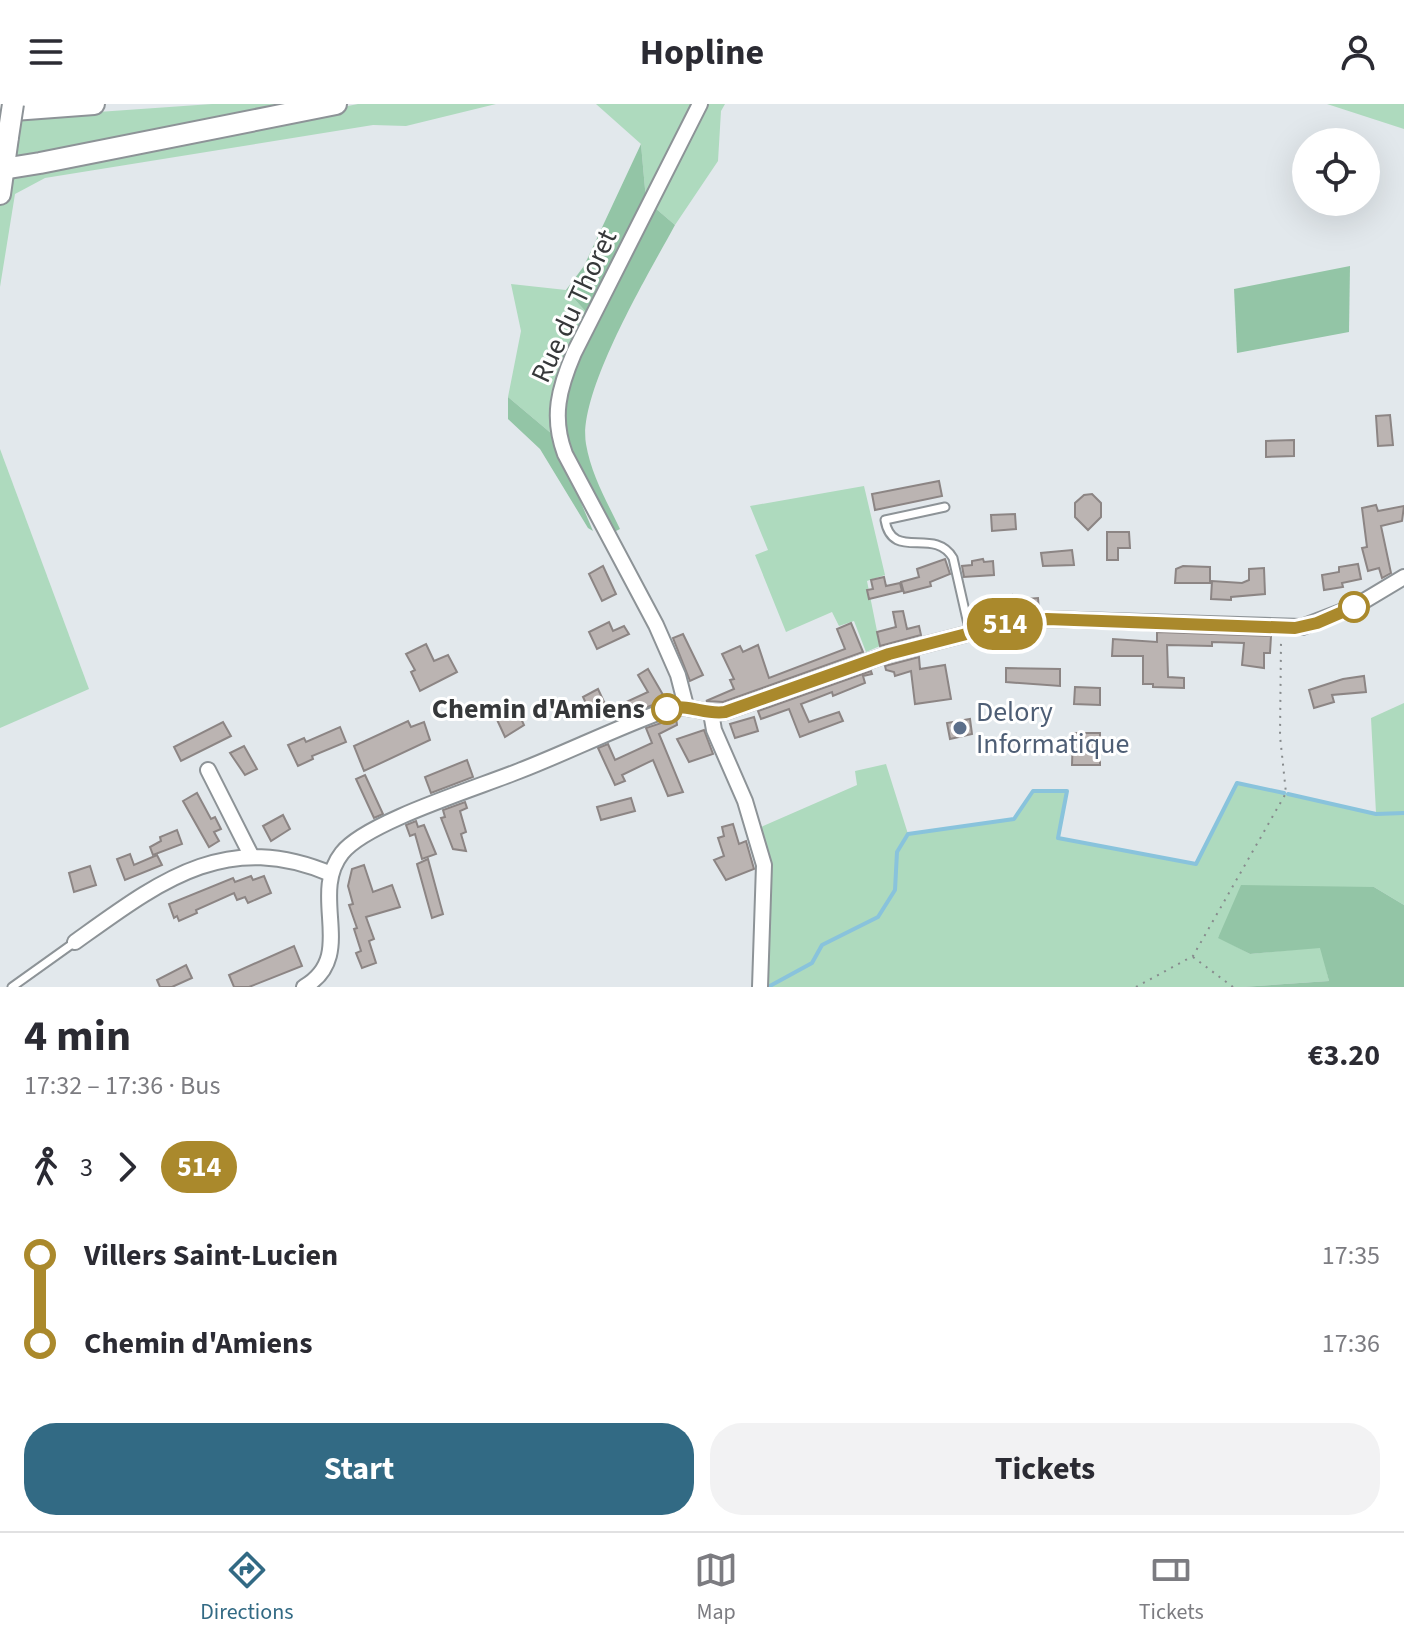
<!DOCTYPE html>
<html lang="en">
<head>
<meta charset="utf-8">
<style>
  :root { --surface:#fff; --page:#f2f2f3; --text:#2b2b33; --muted:#7c7c81; --line:#e1e1e2; --accent:#326a84 }
  body { margin:0; font-family:"Source Sans 3",sans-serif; background:var(--page); color:var(--text); height:100vh; display:flex; flex-direction:column; font-size:30px; white-space:nowrap }
  * { box-sizing:border-box; margin:0 }
  p { font-size:26px; color:var(--muted) }
  .icon { flex:none; width:44px; height:44px; fill:none; stroke:currentColor; stroke-width:2; stroke-linecap:round; stroke-linejoin:round }
  .map { position:relative; height:883px; overflow:hidden }
  .panel { display:flex; flex-direction:column; background:var(--surface); flex:1 }
  .panel>* { flex:none }
  .badge { padding:0 16px; border-radius:26px; font-size:28px; line-height:52px }
  .controls { position:absolute; left:1292px; top:24px; display:grid; gap:16px }
  .controls a { display:grid; place-items:center; width:88px; height:88px; border-radius:50%; background:var(--surface); box-shadow:0 8px 32px #0002; font-size:40px }
  .map>.badge { position:absolute; translate:-50% -50%; box-shadow:0 0 0 4px #fff }
  .legs { display:flex; align-items:center; gap:12px; height:88px; padding:0 24px; font-size:26px }
  .legs p { margin-inline-start:auto }
  .headline { display:flex; align-items:center; justify-content:space-between; height:136px; padding:0 24px }
  h1 { font-size:44px; font-weight:700; line-height:60px }
  .action { display:flex; gap:16px; margin-top:auto; padding:16px 24px }
  .action a { flex:1; height:92px; border-radius:32px; background:var(--accent); color:#fff; font-size:32px; font-weight:700; line-height:92px; text-align:center }
  .action a+a { background:var(--page); color:var(--text) }
  ul { padding:0 24px; list-style:none }
  li { display:flex; align-items:center; gap:28px; height:88px; font-size:30px }
  li i { display:grid; place-items:center; width:12px; height:100%; margin:0 10px; background:currentColor }
  li i::after { content:''; width:20px; height:20px; margin:-10px; border:6px solid; border-radius:50%; background:var(--surface) }
  li p { margin-inline-start:auto }
  li:first-child i { background:linear-gradient(#0000 50%,currentColor 0) }
  li:last-child i { background:linear-gradient(currentColor 50%,#0000 0) }
  header { display:flex; justify-content:space-between; align-items:center; height:104px; padding:0 24px; background:var(--surface); font-size:36px; font-weight:700 }
  .menu { display:flex; justify-content:space-around; align-items:center; height:112px; border-top:2px solid var(--line); background:var(--surface); font-size:22px; color:var(--muted) }
  .menu a { display:grid; justify-items:center; gap:4px }
  .menu .selected { color:var(--accent) }
  .map>svg:first-child { display:block }
</style>
</head>
<body>
<header><svg class="icon" aria-label="menu" viewBox="0 0 24 24"><path d="M4 6h16M4 12h16M4 18h16"/></svg>Hopline<svg class="icon" aria-label="person" viewBox="0 0 24 24"><circle cx="12" cy="8" r="4"/><path d="M4 21q1-7 8-7t8 7"/></svg></header>
<div class="map">
<svg width="1404" height="883" viewBox="0 0 1404 883">
  <rect width="100%" height="100%" fill="#e2e8ec"/>
  <g fill="#aedabe">
    <polygon points="0,0 27,13 212,0 318,0 19,67 358,0 496,0 406,22 373,21 45,74 15,90 0,183"/>
    <polygon points="596,0 693,0 646,96 641,40"/>
    <polygon points="705,0 725,0 721,7 718,57 675,121 654,103"/>
    <polygon points="1327,0 1404,0 1404,25"/>
    <path d="M511,180L566,186L589,211C570,252 550,285 552,330L508,293L521,227Z"/>
    <polygon points="0,345 89,585 0,624"/>
    <polygon points="864,382 885,471 867,477 880,542 866,548 854,517 839,522 832,508 786,528 755,451 768,446 750,402"/>
    <polygon points="1404,599 1404,801 1374,783 1218,833 1250,850 1321,843 1329,877 1242,883 766,883 770,761 761,723 857,681 855,667 886,660 908,730 1014,715 1033,687 1067,687 1058,734 1196,760 1237,679 1376,709 1371,614"/>
  </g>
  <g fill="#93c5a6">
    <polygon points="641,40 646,96 589,211 566,186 584,162"/>
    <path d="M654,103L675,121C649,169 577,289 586,340C591,370 607,398 620,425L610,430L572,353L561,312L566,286L603,204Z"/>
    <polygon points="1350,162 1349,228 1237,249 1234,185"/>
    <polygon points="508,293 552,330 593,427 588,424 540,345 508,315"/>
    <polygon points="1241,781 1374,783 1404,801 1404,883 1242,883 1329,877 1320,844 1250,850 1218,834"/>
  </g>
  <g fill="none" stroke-linecap="round" stroke-linejoin="round">
    <g stroke="#89c3dc" stroke-width="4">
      <polyline points="1288,690 1376,710 1404,709"/>
      <polyline points="768,883 812,859 822,841 878,813 895,786 897,748 908,730 1014,715 1033,687 1067,687 1058,734 1196,760 1237,679 1284,689"/>
    </g>
  </g>
  <g fill="#bbb4b2" stroke="#8c8584" stroke-width="2">
    <polygon points="1390,311 1393,341 1378,342 1376,312"/>
    <polygon points="1294,336 1294,352 1266,353 1266,337"/>
    <polygon points="939,377 942,392 875,406 872,390"/>
    <polygon points="1092,390 1101,399 1101,413 1088,426 1075,413 1075,399 1084,391"/>
    <polygon points="1376,401 1378,407 1404,402 1402,417 1381,422 1391,469 1382,474 1379,464 1368,467 1362,444 1367,443 1362,404"/>
    <polygon points="1015,410 1016,425 992,427 991,411"/>
    <polygon points="1107,428 1129,428 1130,444 1118,444 1118,456 1107,456"/>
    <polygon points="1072,446 1074,461 1043,462 1041,449"/>
    <polygon points="945,455 950,470 930,478 931,482 904,489 901,478 919,473 917,465"/>
    <polygon points="983,455 984,458 993,457 994,471 964,473 962,462 972,461 972,457"/>
    <polygon points="1358,460 1361,475 1342,479 1343,483 1324,486 1322,471 1339,468 1339,463"/>
    <polygon points="603,462 616,490 602,497 589,470"/>
    <polygon points="1183,462 1210,463 1210,479 1175,479 1176,465"/>
    <polygon points="1264,464 1265,490 1231,493 1231,496 1211,495 1212,477 1242,479 1249,476 1249,465"/>
    <polygon points="884,473 886,482 900,479 902,487 869,495 867,486 873,485 871,476"/>
    <polygon points="1012,491 1013,496 1038,494 1039,506 1000,511 997,495"/>
    <polygon points="903,507 907,525 919,522 921,531 880,542 877,528 896,523 893,508"/>
    <polygon points="609,518 613,527 624,522 629,530 597,545 589,528"/>
    <polygon points="851,519 863,548 723,598 706,597 734,585 730,576 734,575 722,550 740,542 743,548 758,541 769,574 845,545 837,525"/>
    <polygon points="1157,528 1271,532 1270,549 1264,549 1264,564 1242,561 1244,539 1212,538 1212,542 1167,541 1168,573 1184,574 1184,584 1153,583 1153,580 1143,580 1143,552 1112,552 1113,535 1157,538"/>
    <polygon points="683,530 703,571 690,577 673,534"/>
    <polygon points="426,540 434,557 448,551 457,568 420,587 411,568 415,566 406,550"/>
    <polygon points="919,553 920,565 945,561 951,595 915,600 911,567 895,572 894,568 886,566 885,562"/>
    <polygon points="1006,564 1060,565 1060,582 1006,578"/>
    <polygon points="648,565 666,596 629,610 624,599 648,588 638,571"/>
    <polygon points="871,567 872,570 863,572 865,579 833,592 832,588 801,600 809,618 839,608 843,617 800,633 789,605 761,615 758,607"/>
    <polygon points="1364,572 1366,588 1332,591 1334,598 1314,604 1309,586 1343,575"/>
    <polygon points="1075,583 1100,584 1100,601 1074,600"/>
    <polygon points="598,585 606,602 591,610 583,593"/>
    <polygon points="507,601 514,612 519,610 524,621 505,633 493,607"/>
    <polygon points="754,613 758,627 735,634 730,620"/>
    <polygon points="676,614 677,621 659,630 683,688 668,692 653,656 622,671 625,677 615,681 598,644 608,640 615,656 652,639 646,624"/>
    <polygon points="970,615 972,630 950,635 947,619"/>
    <polygon points="408,617 411,623 424,618 430,636 364,667 354,642"/>
    <polygon points="223,618 231,632 181,657 174,643"/>
    <polygon points="340,623 346,638 312,652 313,655 298,662 288,641 304,634 306,638"/>
    <polygon points="704,626 713,650 689,658 677,635"/>
    <polygon points="1073,629 1100,629 1100,661 1072,661"/>
    <polygon points="244,642 257,665 245,671 230,649"/>
    <polygon points="467,656 473,673 431,689 425,673"/>
    <polygon points="365,671 383,710 374,714 356,675"/>
    <polygon points="197,689 211,715 215,713 221,725 214,728 219,737 209,743 183,697"/>
    <polygon points="631,694 635,707 601,716 597,703"/>
    <polygon points="465,698 467,704 460,707 466,728 461,730 466,747 453,745 441,714 445,713 443,706"/>
    <polygon points="283,711 290,725 271,737 263,722"/>
    <polygon points="416,717 418,723 424,721 436,750 422,755 415,730 410,732 406,721"/>
    <polygon points="733,720 739,740 746,737 754,765 726,776 714,756 724,752 718,734 724,732 722,723"/>
    <polygon points="177,726 182,740 153,751 150,743 161,737 160,733"/>
    <polygon points="130,750 134,761 157,751 162,761 125,776 117,755"/>
    <polygon points="428,755 443,810 432,814 417,760"/>
    <polygon points="364,761 373,788 392,781 400,803 366,813 374,835 369,837 376,859 362,864 356,849 361,847 354,825 357,824 349,801 353,800 348,782 352,765"/>
    <polygon points="90,762 96,781 74,788 69,769"/>
    <polygon points="251,772 253,776 264,772 271,789 248,799 245,793 237,796 234,789 196,806 197,809 179,817 177,812 174,814 169,800 233,774 235,778"/>
    <polygon points="294,842 302,862 249,883 234,883 229,871"/>
    <polygon points="186,861 192,874 172,883 160,883 157,876"/>
  </g>
  <g fill="none" stroke-linecap="round" stroke-linejoin="round">
    <g stroke="#8d9397" stroke-width="11">
      <g id="service">
        <path d="M945,403L885,416C892,458 934,422 953,454L970,529"/>
        <polyline points="12,883 75,838"/>
      </g>
    </g>
    <g stroke="#8d9397" stroke-width="18">
      <g id="minor">
        <path d="M686,602L678,571L656,521L565,350C551,313 559,284 574,249L700,0"/>
        <polyline points="711,609 714,626 745,697 764,761 760,883"/>
        <polyline points="208,666 251,751"/>
        <path d="M75,838C159,778 225,725 331,770"/>
        <path d="M304,883C358,852 308,792 342,749C366,718 477,684 519,667C568,648 616,624 666,606C690,599 703,611 725,608L889,550L1009,519L1047,515L1302,523L1354,503L1404,473"/>
      </g>
    </g>
    <g stroke="#8d9397" stroke-width="24">
      <g id="secondary">
        <polyline points="0,7 94,0"/>
        <polyline points="0,62 9,64 40,59 336,0"/>
        <polyline points="0,90 8,33"/>
      </g>
    </g>
    <g stroke="#878b8d" stroke-width="2" stroke-dasharray="2 6" stroke-linecap="butt">
      <polyline points="1193,853 1233,883"/>
      <polyline points="1136,883 1193,852 1286,689 1280,632 1281,537"/>
    </g>
    <use href="#service" stroke="#fff" stroke-width="7"/>
    <use href="#minor" stroke="#fff" stroke-width="14"/>
    <use href="#secondary" stroke="#fff" stroke-width="20"/>
    <g stroke="#8d9397" stroke-width="24" stroke-linecap="butt">
      <polyline id="secondary-bridge" points="8,33 13,0"/>
    </g>
    <use href="#secondary-bridge" stroke="#fff" stroke-width="20"/>
  </g>
  <g fill="none" stroke-linecap="round" stroke-linejoin="round">
    <g stroke="#fff" stroke-width="18">
      <path id="line-1" d="M667,605C688,599 704,611 725,608L889,550L1009,519L1047,515L1295,524L1317,519L1354,503"/>
    </g>
    <use href="#line-1" stroke="#aa892c" stroke-width="12"/>
  </g>
  <g fill="#fff" stroke="#aa892c" stroke-width="4">
    <circle cx="1354" cy="503" r="14"/>
    <circle cx="667" cy="605" r="14"/>
  </g>
  <circle fill="#5c6f8a" stroke="#fff" stroke-width="3" cx="960" cy="624" r="8"/>
  <g text-anchor="middle" dominant-baseline="central" stroke-width="6" stroke-linejoin="round" paint-order="stroke">
    <g font-size="28" fill="#36383a" stroke="#fff">
      <text transform="translate(574 202) rotate(-65)">Rue du Thoret</text>
    </g>
    <g font-size="28" font-weight="bold" fill="#36383a" stroke="#fff" text-anchor="end">
      <text x="645" y="605">Chemin d'Amiens</text>
    </g>
    <g font-size="28" fill="#4e5e75" stroke="#fff" text-anchor="start">
      <text x="976" y="608">Delory<tspan x="976" dy="32">Informatique</tspan></text>
    </g>
  </g>
</svg>
<div class="controls">
<a><svg class="icon" aria-label="locate" viewBox="0 0 24 24"><circle cx="12" cy="12" r="6"/><path d="M12 2v4M12 18v4M2 12h4M18 12h4"/></svg></a>
</div>
<b class="badge" style="left:1005px;top:520px;background:#aa892c;color:#fff">514</b>
</div>
<section class="panel">
<div class="headline"><div><h1>4 min</h1><p>17:32 – 17:36 · Bus</p></div><b>€3.20</b></div>
<div class="legs"><svg class="icon" aria-label="walk" viewBox="0 0 24 24"><circle cx="13" cy="4" r="2"/><path d="M13 8l-2 6 4 7M11 14l-3 7M7 12l3-4h3l4 4"/></svg>3<svg class="icon" aria-label="forward" viewBox="0 0 24 24"><path d="M9 5l7 7-7 7"/></svg><b class="badge" style="background:#aa892c;color:#fff">514</b></div>
<ul>
<li><i style="color:#aa892c"></i><b>Villers Saint-Lucien</b><p>17:35</p></li>
<li><i style="color:#aa892c"></i><b>Chemin d'Amiens</b><p>17:36</p></li>
</ul>
<div class="action"><a>Start</a><a>Tickets</a></div>
</section>
<nav class="menu">
<a class="selected"><svg class="icon" aria-label="directions" viewBox="0 0 24 24"><path d="M12 3l9 9-9 9-9-9zM9 14v-3h6M13 9l2 2-2 2"/></svg>Directions</a>
<a><svg class="icon" aria-label="map" viewBox="0 0 24 24"><path d="M3 6l6-2 6 2 6-2v14l-6 2-6-2-6 2zM9 4v14M15 6v14"/></svg>Map</a>
<a><svg class="icon" aria-label="tickets" viewBox="0 0 24 24"><path d="M3 7h18v10H3zM15 7v10"/></svg>Tickets</a>
</nav>
</body>
</html>
